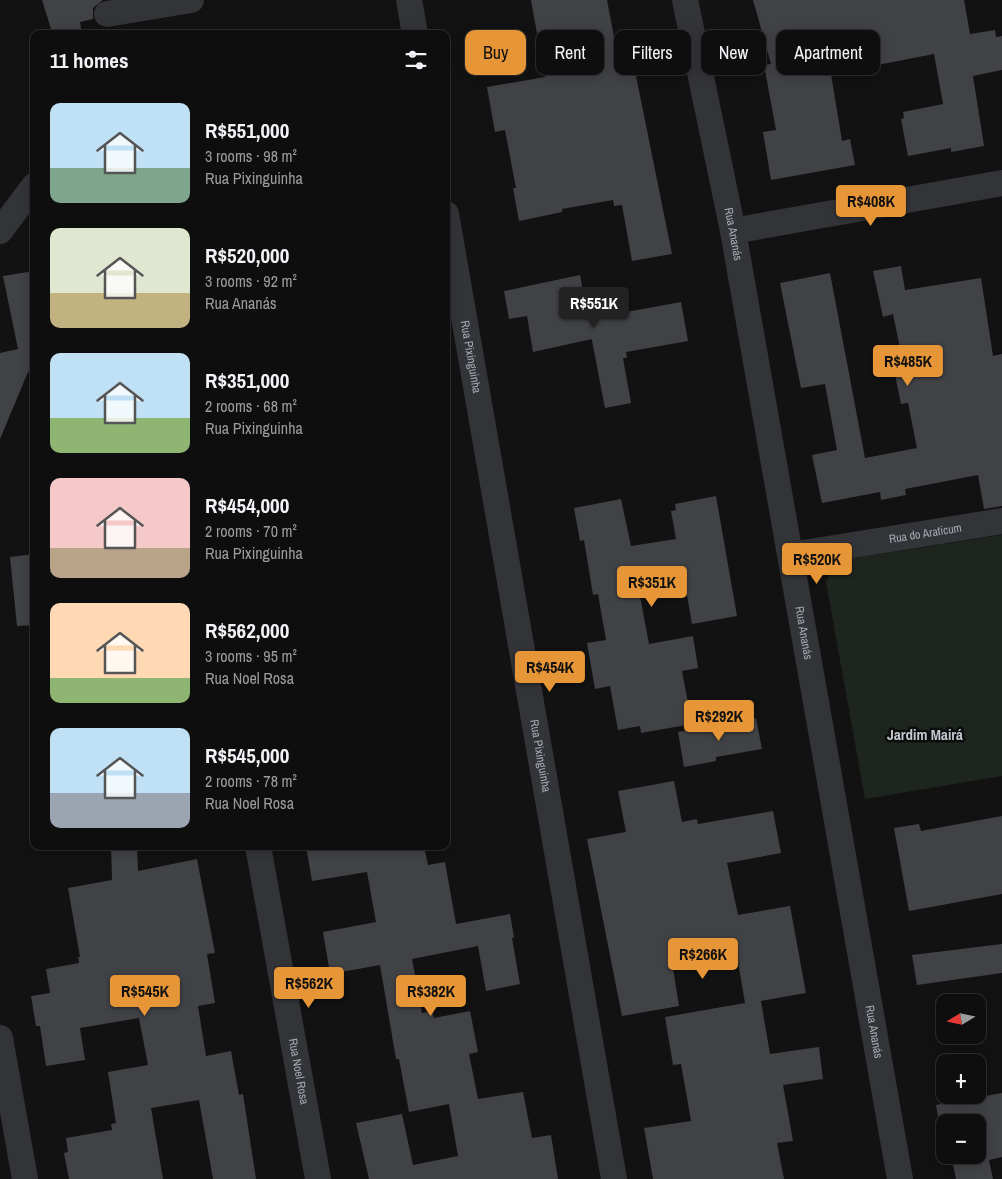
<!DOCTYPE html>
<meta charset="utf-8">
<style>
:root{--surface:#0e0e0e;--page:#171717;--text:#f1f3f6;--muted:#9b9c9e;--line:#2e2e2e;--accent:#e69537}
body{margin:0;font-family:"Archivo Narrow",sans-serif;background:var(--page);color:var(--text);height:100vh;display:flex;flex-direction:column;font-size:19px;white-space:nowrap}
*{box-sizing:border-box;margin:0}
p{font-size:16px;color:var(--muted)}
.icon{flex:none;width:28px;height:28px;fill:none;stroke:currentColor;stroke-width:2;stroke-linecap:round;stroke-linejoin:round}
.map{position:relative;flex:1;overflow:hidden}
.details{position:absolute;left:30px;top:30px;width:420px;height:820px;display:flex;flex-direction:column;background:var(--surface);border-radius:10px;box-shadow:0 2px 12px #0003,0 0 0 1px var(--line)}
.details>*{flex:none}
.top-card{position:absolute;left:465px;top:30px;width:461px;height:45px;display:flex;gap:10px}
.needle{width:32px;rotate:260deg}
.controls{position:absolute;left:936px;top:994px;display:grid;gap:10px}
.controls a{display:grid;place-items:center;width:50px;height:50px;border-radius:10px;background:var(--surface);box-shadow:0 2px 12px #0003,0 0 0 1px var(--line);font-size:25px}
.price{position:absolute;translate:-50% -42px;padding:0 11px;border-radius:5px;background:var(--accent);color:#111;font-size:16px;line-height:32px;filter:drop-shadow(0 1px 2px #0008)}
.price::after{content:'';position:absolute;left:50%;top:30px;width:15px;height:11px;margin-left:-8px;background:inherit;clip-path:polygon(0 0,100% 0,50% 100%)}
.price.active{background:#222;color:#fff}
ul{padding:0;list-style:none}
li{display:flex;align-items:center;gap:15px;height:125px;padding:0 20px}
li span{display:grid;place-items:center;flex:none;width:140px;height:100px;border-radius:10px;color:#555}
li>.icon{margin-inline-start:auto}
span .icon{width:60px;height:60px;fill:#fffc;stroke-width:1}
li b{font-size:21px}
h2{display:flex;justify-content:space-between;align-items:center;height:60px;padding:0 20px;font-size:21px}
.pill{padding:0 18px;border-radius:10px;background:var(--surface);box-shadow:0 2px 12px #0003,0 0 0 1px var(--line);font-size:18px;line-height:45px}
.pill.active{background:var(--accent);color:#111}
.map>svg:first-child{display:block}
.green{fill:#1e251e}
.building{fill:#414246}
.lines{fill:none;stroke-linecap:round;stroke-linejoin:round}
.street{stroke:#333438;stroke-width:26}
.labels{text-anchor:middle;stroke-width:5;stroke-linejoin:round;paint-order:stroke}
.street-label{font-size:12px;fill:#a4aab3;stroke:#0d0d0e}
.quarter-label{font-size:15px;font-weight:bold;fill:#c5c9cf;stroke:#0d0d0e}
</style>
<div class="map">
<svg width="1002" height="1179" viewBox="0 0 1002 1179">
<rect width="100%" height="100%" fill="#121213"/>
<path class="green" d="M1002,535V776L865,799L826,582L832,570L848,559Z"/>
<path class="building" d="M42,0H103L93,8V19L80,22L81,29L52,32Z
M531,0H607L619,63L633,61L672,254L632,261L622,205L614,206L613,200L562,209V212L519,221L513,188H516L505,130L495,132L487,87L545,77Z
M753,0H964L970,34L995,30L996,37L1002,36V70L973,76L984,146L951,152V148L908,156L901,119L904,118L903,112L943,104L934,54L831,74L842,141L850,139L855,165L771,180L763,132L776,130L764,65L771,64Z
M901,266L905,290L981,278L993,356L1002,354V506L984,509L978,475L905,489L906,495L881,500L880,492L822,503L812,455L837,450L825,384L801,388L780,283L830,273L865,458L917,448L908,403L901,404L893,365L903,363L893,314L883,317L873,271Z
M34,271V371L28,372L0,439V353L18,349L3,276Z
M580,275L588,319L681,302L688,341L626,352L627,358H623L631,403L605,408L588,320L592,339L533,352L527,316L509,319L504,291Z
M716,496L737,616L692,624L682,567L636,575L649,644L693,636L698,668L682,671L692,724L641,733L640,726L618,730L610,686L595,689L587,643L606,640L598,594L593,595L584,540L580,541L574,508L621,499L631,546L676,539L671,511L676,510L675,504Z
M34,554V625L17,626L10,557Z
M756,718L762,749L716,757V761L684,767L678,732Z
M674,781L682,822L697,819L698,824L773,811L781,853L727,863L738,915L790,906L806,993L761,1001L770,1054L819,1047L823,1079L783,1085L793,1141L777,1143L784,1179H653L644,1128L691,1121L681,1064L673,1065L665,1017L745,1003L737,956L673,968L679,1006L622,1016L587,839L626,832L618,791Z
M1002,816V894L909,911L894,828L919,824L921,831Z
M111,846H137L138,871L197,859L215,953L207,954L215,1003L198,1006L206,1056L231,1051L239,1095L243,1094L256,1179H213L199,1100L151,1108L163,1179H69L64,1153L68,1152L66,1138L112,1130L111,1124L116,1123L108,1072L148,1065L139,1018L80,1028L85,1060L46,1066L40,1026H36L31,996L50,993L46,969L79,963L78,957H80L68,888L112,880Z
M306,846H424L428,865L445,862L456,924L510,914L514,937L512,938L520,984L486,991L478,946L412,959L422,1013L432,1011L434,1018L470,1011L478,1052L469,1054L478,1099L523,1092L532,1138L551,1135L558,1179H369L356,1123L402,1114L413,1165L458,1156L449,1104L409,1112L399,1059H396L380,965L330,974L323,932L376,922L367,872L312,881Z
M1002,944V973L917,985L912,955Z
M1002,1093V1157L989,1160L993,1179H956L951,1155H978V1122H945V1141H942L936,1105Z"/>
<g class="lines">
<g class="street">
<path d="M409,0L415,34"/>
<path id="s1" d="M685,0L733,231L900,1179"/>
<path d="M107,14L191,0"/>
<path id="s2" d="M446,214L614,1179"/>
<path d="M0,231L34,186"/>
<path d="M733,231L1002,183"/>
<path id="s3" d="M791,555L1002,521"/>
<path id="s4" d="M258,846L318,1179"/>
<path d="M0,1038L25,1179"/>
</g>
</g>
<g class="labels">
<g class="street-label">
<text dy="4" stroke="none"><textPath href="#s1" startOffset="239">Rua Ananás</textPath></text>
<text dy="4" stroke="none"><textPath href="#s2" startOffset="145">Rua Pixinguinha</textPath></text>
<text dy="4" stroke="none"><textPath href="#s3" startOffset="136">Rua do Araticum</textPath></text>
<text dy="4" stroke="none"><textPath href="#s1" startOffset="644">Rua Ananás</textPath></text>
<text dy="4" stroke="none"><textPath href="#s2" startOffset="550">Rua Pixinguinha</textPath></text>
<text dy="4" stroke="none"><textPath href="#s1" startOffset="1049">Rua Ananás</textPath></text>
<text dy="4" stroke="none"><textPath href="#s4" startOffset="229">Rua Noel Rosa</textPath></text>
</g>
<g class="quarter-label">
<text x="925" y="740">Jardim Mairá</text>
</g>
</g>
</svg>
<div class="controls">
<a><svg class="needle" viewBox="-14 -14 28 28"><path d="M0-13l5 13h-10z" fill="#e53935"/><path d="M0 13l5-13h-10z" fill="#9b9c9e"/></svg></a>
<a>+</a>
<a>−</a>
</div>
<b class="price" style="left:871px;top:227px">R$408K</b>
<b class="price active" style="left:594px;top:329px">R$551K</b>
<b class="price" style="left:908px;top:387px">R$485K</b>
<b class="price" style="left:817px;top:585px">R$520K</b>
<b class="price" style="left:652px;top:608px">R$351K</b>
<b class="price" style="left:550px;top:693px">R$454K</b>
<b class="price" style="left:719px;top:742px">R$292K</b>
<b class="price" style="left:703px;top:980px">R$266K</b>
<b class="price" style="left:309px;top:1009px">R$562K</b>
<b class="price" style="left:145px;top:1017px">R$545K</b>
<b class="price" style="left:431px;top:1017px">R$382K</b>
<div class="top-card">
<a class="pill active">Buy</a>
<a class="pill">Rent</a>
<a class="pill">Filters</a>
<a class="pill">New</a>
<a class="pill">Apartment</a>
</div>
<section class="details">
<h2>11 homes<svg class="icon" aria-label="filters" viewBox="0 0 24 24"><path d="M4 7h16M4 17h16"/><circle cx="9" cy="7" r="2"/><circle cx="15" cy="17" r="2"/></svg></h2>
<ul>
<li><span style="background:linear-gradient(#bfe0f5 65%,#7fa58c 0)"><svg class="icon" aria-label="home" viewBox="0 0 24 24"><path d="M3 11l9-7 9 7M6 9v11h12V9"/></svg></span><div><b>R$551,000</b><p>3 rooms · 98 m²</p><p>Rua Pixinguinha</p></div></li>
<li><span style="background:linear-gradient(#dfe7d0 65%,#c2b280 0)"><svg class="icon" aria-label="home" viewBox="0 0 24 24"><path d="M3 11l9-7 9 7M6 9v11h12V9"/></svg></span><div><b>R$520,000</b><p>3 rooms · 92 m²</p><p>Rua Ananás</p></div></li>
<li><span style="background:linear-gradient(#bfe0f5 65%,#8fb573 0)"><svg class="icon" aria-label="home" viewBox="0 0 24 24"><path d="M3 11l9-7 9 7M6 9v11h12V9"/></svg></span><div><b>R$351,000</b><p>2 rooms · 68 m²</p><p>Rua Pixinguinha</p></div></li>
<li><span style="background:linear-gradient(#f6c9c9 70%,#b9a48a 0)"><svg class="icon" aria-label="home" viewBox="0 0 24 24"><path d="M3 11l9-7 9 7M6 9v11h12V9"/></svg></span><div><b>R$454,000</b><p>2 rooms · 70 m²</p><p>Rua Pixinguinha</p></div></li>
<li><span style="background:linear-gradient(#ffd9b3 75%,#8fb573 0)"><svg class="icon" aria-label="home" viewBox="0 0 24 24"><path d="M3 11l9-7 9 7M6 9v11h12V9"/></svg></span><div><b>R$562,000</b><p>3 rooms · 95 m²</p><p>Rua Noel Rosa</p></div></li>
<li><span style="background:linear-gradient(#bfe0f5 65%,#9aa5b1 0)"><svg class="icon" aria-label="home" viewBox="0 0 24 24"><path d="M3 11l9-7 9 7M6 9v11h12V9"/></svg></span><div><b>R$545,000</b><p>2 rooms · 78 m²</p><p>Rua Noel Rosa</p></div></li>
</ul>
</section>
</div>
